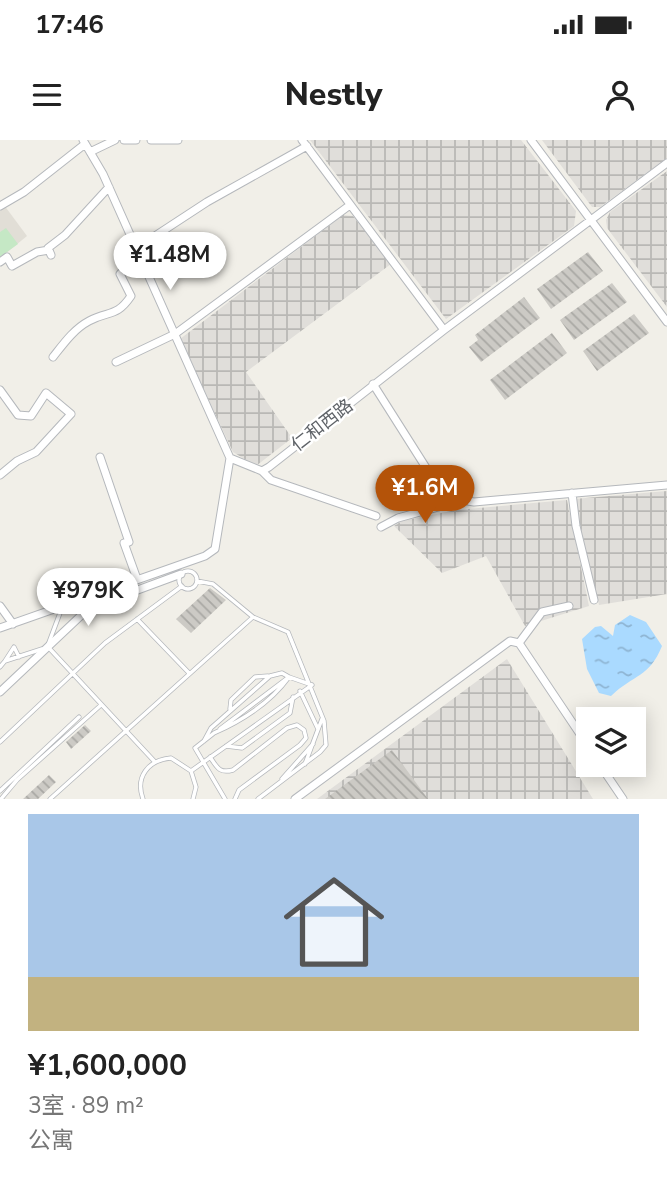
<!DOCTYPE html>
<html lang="zh">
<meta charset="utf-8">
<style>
:root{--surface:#fff;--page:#f2f2f2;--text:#222;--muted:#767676;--accent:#b45309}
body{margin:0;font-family:"Nunito Sans","Noto Sans SC",sans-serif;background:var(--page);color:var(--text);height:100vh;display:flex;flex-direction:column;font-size:26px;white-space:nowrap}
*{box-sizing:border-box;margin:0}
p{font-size:23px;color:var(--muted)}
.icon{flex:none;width:38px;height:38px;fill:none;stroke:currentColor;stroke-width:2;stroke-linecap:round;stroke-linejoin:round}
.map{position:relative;height:659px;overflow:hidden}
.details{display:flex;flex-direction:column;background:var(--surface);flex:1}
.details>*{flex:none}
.tools{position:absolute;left:576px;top:567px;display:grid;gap:14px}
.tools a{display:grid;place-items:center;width:70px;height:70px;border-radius:0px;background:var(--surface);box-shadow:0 4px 18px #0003;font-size:35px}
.price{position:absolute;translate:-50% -60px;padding:0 16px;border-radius:24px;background:#fff;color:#222;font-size:23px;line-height:46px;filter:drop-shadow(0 2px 4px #0008)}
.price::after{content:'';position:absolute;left:50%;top:42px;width:21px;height:16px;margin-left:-10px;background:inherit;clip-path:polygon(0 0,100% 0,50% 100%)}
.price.selected{background:var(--accent);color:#fff}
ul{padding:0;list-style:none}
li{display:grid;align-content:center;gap:14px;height:371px;padding:0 28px}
li span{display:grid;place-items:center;height:217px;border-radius:0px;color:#555}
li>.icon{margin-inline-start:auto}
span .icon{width:126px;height:126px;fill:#fffc;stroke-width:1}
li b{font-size:30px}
.status{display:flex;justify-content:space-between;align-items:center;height:49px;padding:0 35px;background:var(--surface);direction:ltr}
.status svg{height:19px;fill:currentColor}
header{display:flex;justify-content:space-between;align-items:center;height:91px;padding:0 28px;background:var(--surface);font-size:32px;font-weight:800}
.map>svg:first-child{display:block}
.industrial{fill:url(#industrial-grid)}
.education{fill:#e1ded6}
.garden{fill:#c5e8c5}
.water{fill:url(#water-ripples)}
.building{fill:url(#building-back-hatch)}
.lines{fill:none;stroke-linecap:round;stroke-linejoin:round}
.lane-casing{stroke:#b5b8bc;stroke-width:5}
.street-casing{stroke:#b5b8bc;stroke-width:9}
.lane{stroke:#fff;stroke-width:3.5}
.street{stroke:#fff;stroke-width:7}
.labels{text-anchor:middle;stroke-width:5;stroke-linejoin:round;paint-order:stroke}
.street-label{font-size:18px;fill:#5f6368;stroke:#fff}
</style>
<div class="status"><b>17:46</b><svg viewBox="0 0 49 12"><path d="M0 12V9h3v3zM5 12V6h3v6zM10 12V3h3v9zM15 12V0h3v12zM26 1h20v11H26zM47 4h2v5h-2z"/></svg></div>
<header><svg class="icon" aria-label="menu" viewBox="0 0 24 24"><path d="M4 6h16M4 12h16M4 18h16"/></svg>Nestly<svg class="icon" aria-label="person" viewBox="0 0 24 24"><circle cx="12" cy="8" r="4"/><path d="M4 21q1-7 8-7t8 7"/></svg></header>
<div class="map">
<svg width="667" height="659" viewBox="0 0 667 659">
<defs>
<pattern id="industrial-grid" width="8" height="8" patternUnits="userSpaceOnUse" patternTransform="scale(1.75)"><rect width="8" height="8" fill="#e0deda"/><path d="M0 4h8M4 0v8" fill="none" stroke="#b9b8b5"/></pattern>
<pattern id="water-ripples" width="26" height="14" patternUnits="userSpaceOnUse" patternTransform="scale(1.75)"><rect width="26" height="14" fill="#aadaff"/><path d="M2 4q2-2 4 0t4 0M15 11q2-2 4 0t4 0" fill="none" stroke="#8eb4d2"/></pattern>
<pattern id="building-back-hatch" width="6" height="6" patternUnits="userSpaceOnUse" patternTransform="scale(1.75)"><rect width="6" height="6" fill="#cccac5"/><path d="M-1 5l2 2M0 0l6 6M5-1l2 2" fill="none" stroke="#a9a8a4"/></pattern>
</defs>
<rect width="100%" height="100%" fill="#f1efe8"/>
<path class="industrial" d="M310,0H521L576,71L574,86L446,179Z
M542,0H667V18L600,67H592Z
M667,31V167L607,88L606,80L610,72Z
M343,75L353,76L391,124L246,232L292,298L256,326L233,312L180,199Z
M667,351V454L599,465L574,359Z
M567,360L589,466L525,486L486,416L442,433L394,386L402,381L456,370Z
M507,519L593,659H317Z"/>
<path class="education" d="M4,65L27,96L0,118V69Z"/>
<path class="garden" d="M6,88L18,104L0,117V92Z"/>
<path class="water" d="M630,475L646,482L662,506C649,538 634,534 611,556L599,553L587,529L582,499L595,487L601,486L613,496L615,485Z"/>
<path class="building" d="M588,112L603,131L551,169L537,149Z
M612,143L627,162L574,200L560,180Z
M524,157L540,178L481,222L469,207L478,200L475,195Z
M634,174L649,193L597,231L583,211Z
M552,193L567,213L505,260L490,240Z
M210,448L226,460L191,493L176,479Z
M85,585L91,591L71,609L66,602Z
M392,610L428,659H325Z
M49,635L56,642L38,659H23Z"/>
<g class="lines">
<defs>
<path id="lane" d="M179 440a9 9 0 1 1 18 0a9 9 0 1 1-18 0Z
M197,441L213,444L253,477L288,492L324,581L326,605L320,612L258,659
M137,479L189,533
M48,505L60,473
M49,508L155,622
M5,521L14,507L19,517
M0,527L5,521L42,509
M300,551L318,589
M230,569L231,560L255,537L268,536
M220,589L289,537L312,545
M214,593L195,608L225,659
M204,601L211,588L270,536L282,533L289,537C271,562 241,581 214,593
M0,602L105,503L182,446
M226,606L242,608L290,573L293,557
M210,617C217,627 219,634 233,630L287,588L297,585L304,590L306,598L300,605L239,650L235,659
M305,624L322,579
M191,631L312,545
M282,639L313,604
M0,651L79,577
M1,659L17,640L101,565
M50,659L253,477
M143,659C135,637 148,620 171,618L191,631L196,647L193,659"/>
<path id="street" d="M83,0L103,34L230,318
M124,0H136
M151,0H178
M302,0L444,190
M531,0L667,182
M90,12L115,0
M0,66L24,52L85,4
M134,105L152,98L207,62L307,6
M51,115L48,108L65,95L109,47
M0,122L7,117L12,126L37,112L49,110
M53,217C64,203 74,189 89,181C109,170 116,178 131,156L120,134L139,115
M116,222L175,194L350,65
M373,244L437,345L449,358L474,362L667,345
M0,250L18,275L31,276L46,253L71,274L36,312L17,321L0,335
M100,317L129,402L124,403L137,439
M262,331L271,340L376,376
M572,353L576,386L594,460
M381,387L398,378L460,361
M0,466L13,484
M0,488L205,416L215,409L230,318L262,331L269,327L444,190L667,23
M519,503L542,472L569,466
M0,552L89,468L181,434
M600,625L623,659
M295,659L510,501L519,503L588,606"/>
</defs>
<use href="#lane" class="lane-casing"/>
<use href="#street" class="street-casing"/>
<use href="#lane" class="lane"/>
<use href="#street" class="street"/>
</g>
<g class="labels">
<g class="street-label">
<text transform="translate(322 285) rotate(-38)" y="6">仁和西路</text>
</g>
</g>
</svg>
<div class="tools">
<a><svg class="icon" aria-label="layers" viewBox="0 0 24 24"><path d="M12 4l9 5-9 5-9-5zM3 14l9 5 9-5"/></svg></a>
</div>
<b class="price" style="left:170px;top:152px">¥1.48M</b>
<b class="price selected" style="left:425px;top:385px">¥1.6M</b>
<b class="price" style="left:88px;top:488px">¥979K</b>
</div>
<section class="details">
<ul>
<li><span style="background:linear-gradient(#a9c7e8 75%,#c2b280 0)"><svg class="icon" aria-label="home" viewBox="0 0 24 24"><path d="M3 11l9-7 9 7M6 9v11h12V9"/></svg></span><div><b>¥1,600,000</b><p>3室 · 89 m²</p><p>公寓</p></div></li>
</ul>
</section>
